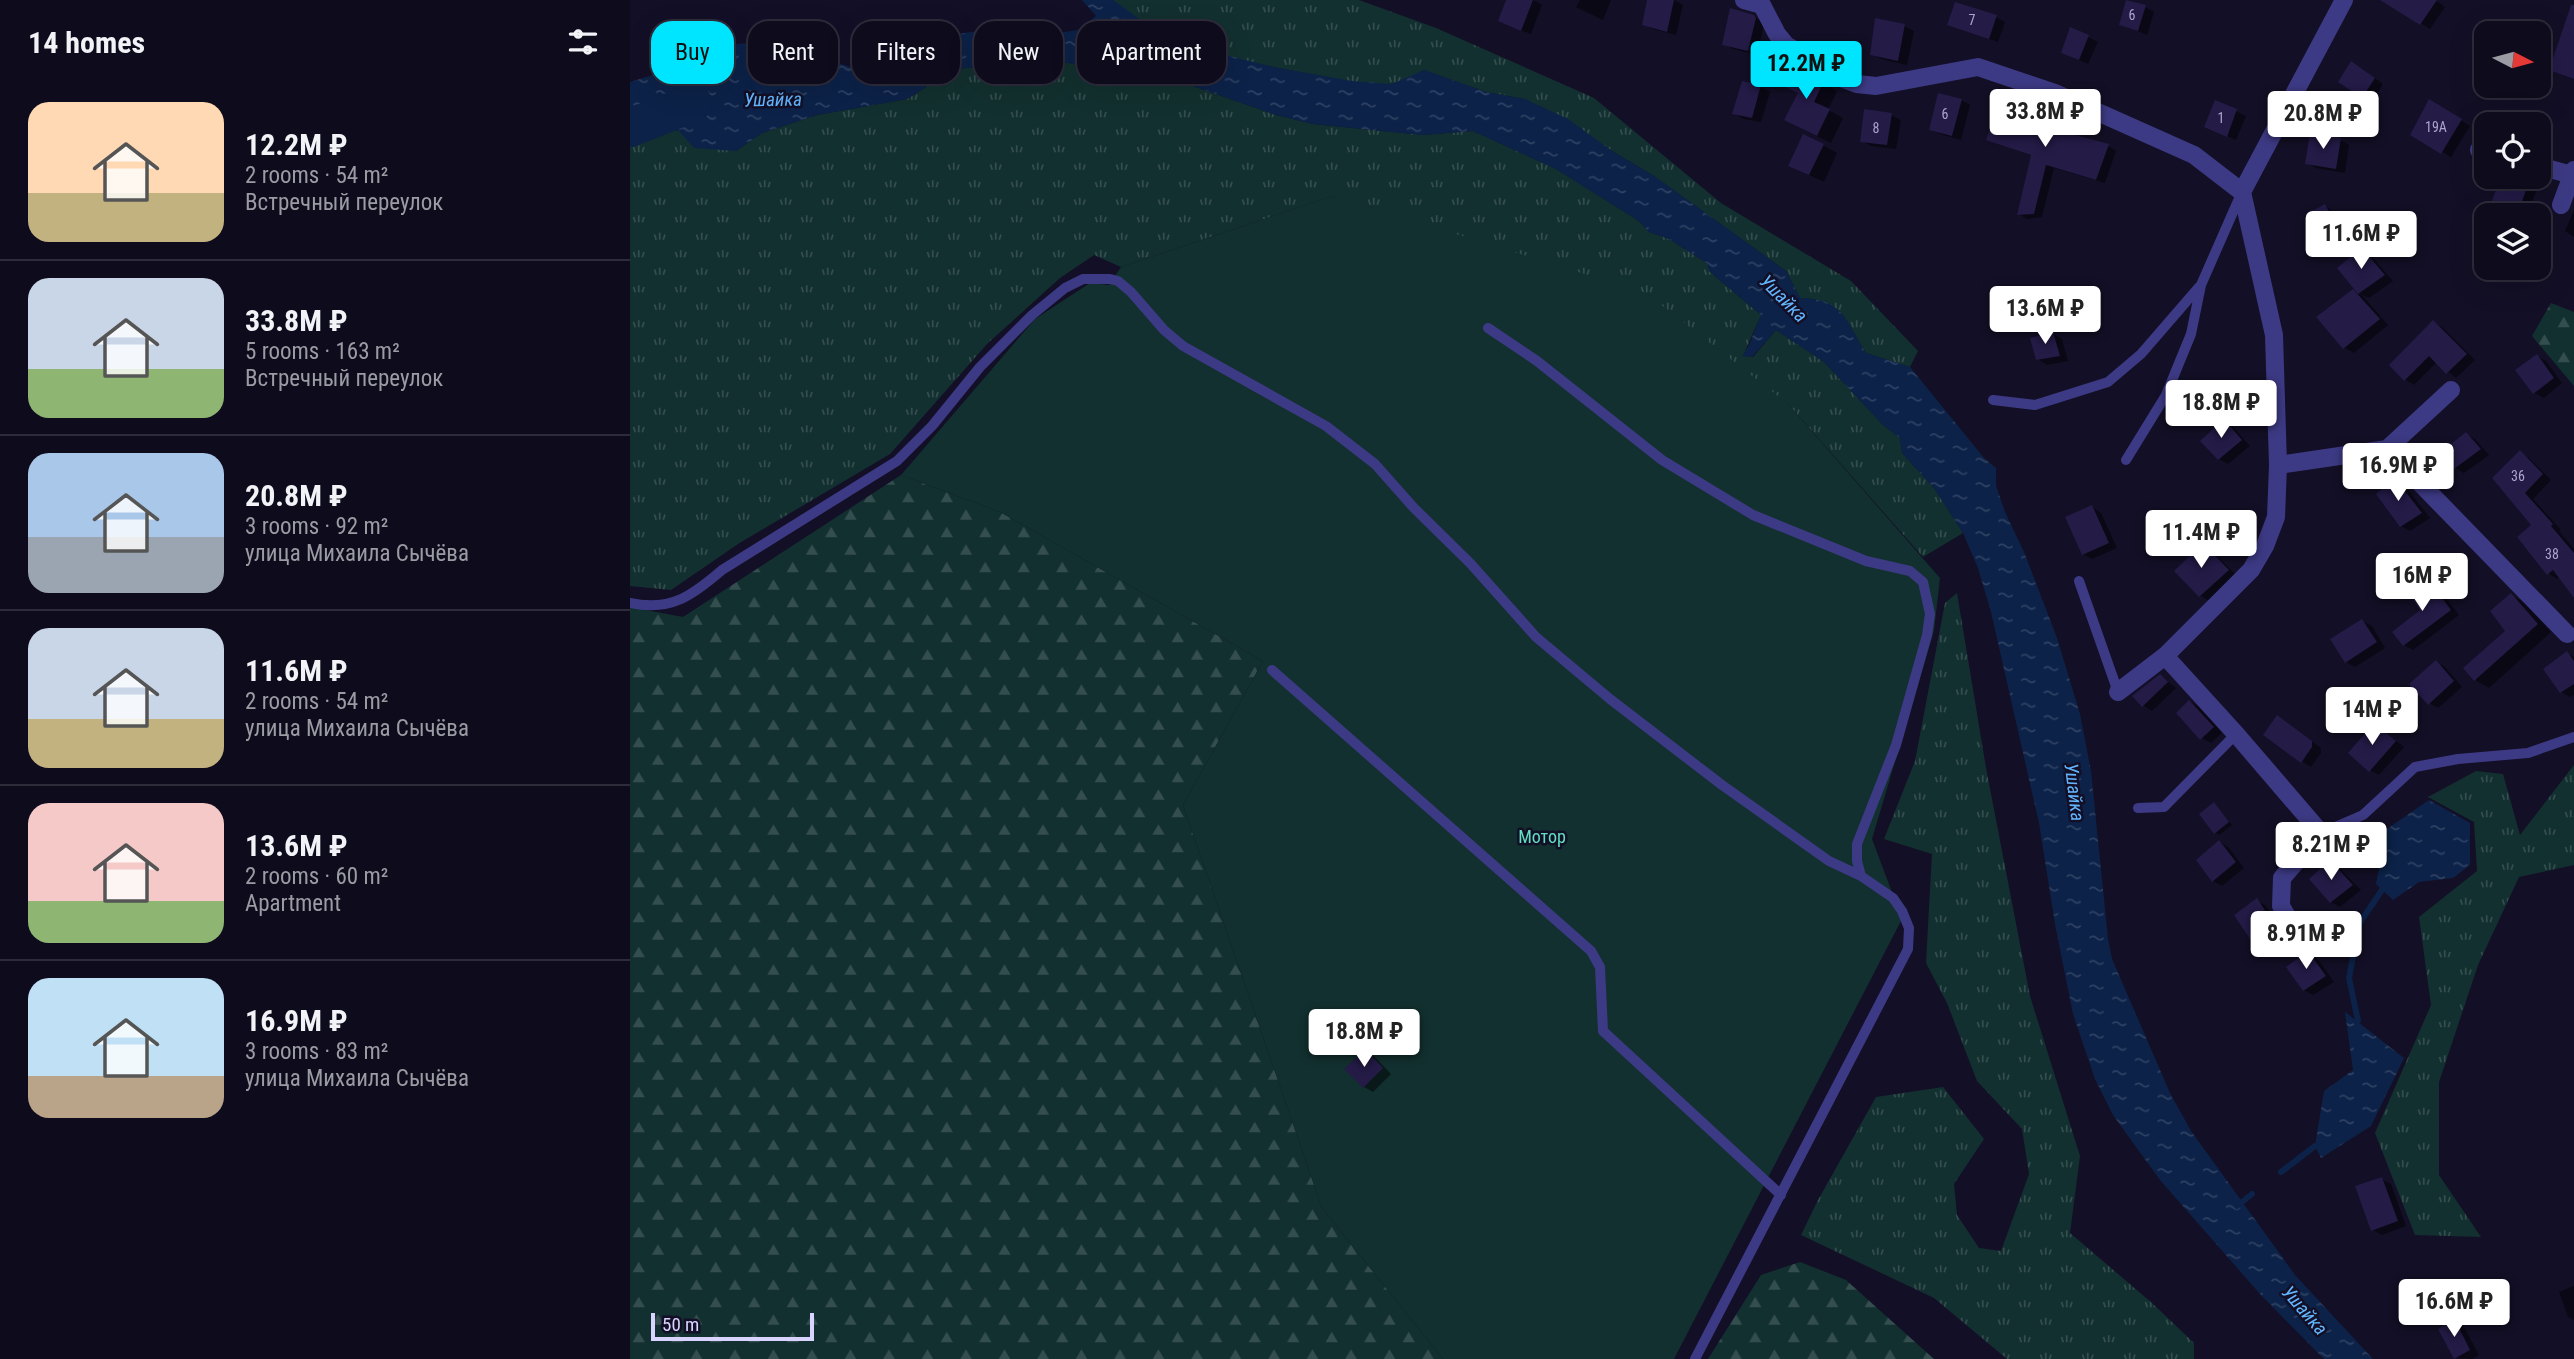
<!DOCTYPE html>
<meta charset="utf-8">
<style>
:root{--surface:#0e0b1c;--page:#1c1929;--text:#f1f3f6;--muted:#9b9ba3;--line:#2e2b3b;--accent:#00e5ff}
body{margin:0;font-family:"Roboto Condensed",sans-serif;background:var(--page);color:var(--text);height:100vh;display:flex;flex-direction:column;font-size:26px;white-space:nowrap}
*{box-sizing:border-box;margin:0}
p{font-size:23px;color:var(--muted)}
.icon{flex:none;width:38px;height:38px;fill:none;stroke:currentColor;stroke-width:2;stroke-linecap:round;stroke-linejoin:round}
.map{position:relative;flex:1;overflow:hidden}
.sheet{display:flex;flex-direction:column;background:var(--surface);width:630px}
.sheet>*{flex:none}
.hud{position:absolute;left:21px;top:21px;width:665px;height:63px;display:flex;gap:14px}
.needle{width:46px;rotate:96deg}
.fabs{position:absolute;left:1844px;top:21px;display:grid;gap:14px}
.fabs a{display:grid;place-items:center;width:77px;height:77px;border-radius:14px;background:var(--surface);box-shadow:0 7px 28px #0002,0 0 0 2px var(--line);font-size:35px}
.scale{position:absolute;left:21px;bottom:18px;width:163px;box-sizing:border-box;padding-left:7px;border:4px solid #d9d4ff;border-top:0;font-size:19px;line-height:24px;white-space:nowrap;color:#d9d4ff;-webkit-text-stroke:5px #130f26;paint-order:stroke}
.price{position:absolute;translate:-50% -60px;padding:0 16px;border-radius:7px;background:#fff;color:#222;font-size:23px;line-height:46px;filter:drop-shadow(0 2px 4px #0008)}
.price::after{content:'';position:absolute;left:50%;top:42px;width:21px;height:16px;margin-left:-10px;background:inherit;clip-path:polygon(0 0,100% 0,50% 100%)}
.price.selected{background:var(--accent);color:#111}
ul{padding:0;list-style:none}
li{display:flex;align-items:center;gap:21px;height:175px;padding:0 28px}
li+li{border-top:2px solid var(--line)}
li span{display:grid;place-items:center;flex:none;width:196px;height:140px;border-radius:21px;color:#555}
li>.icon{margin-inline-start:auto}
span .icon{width:84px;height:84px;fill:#fffc;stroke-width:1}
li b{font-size:30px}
h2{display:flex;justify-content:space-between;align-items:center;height:84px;padding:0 28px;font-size:30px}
.pill{padding:0 24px;border-radius:21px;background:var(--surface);box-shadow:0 7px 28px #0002,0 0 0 2px var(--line);font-size:24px;line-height:63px}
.pill.selected{background:var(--accent);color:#111}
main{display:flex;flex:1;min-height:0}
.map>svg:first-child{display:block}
.grass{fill:url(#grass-tufts)}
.forest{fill:url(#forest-firs)}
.garden{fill:#12302f}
.water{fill:url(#water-ripples)}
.shadow{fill:#0007}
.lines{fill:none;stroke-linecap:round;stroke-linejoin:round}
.stream{stroke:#0c2248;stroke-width:6}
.river{stroke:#0c2248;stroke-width:38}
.building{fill:#241b47}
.service{stroke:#3d3a85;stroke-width:10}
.minor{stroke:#3d3a85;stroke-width:18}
.labels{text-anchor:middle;stroke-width:5;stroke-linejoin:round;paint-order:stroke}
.number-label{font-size:14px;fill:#aca6d1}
.park-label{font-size:18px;fill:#5fe0c0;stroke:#130f26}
.water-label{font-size:19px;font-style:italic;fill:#62b6ff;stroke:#130f26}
</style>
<main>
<section class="sheet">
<h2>14 homes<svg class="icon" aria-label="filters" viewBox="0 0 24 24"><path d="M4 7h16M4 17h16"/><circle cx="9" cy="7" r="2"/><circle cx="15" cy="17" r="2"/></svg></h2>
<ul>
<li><span style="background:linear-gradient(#ffd9b3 65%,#c2b280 0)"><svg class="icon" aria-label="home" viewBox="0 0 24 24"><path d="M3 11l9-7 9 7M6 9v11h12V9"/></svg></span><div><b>12.2M ₽</b><p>2 rooms · 54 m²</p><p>Встречный переулок</p></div></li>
<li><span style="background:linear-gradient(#c9d6e8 65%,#8fb573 0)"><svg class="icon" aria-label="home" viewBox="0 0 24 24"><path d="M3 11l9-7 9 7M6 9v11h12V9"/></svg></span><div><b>33.8M ₽</b><p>5 rooms · 163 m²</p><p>Встречный переулок</p></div></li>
<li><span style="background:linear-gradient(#a9c7e8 60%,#9aa5b1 0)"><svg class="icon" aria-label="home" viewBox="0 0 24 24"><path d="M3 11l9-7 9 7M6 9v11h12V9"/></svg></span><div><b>20.8M ₽</b><p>3 rooms · 92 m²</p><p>улица Михаила Сычёва</p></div></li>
<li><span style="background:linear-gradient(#c9d6e8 65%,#c2b280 0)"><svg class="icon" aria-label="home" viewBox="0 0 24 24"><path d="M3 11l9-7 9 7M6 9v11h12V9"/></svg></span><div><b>11.6M ₽</b><p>2 rooms · 54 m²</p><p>улица Михаила Сычёва</p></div></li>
<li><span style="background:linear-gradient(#f6c9c9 70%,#8fb573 0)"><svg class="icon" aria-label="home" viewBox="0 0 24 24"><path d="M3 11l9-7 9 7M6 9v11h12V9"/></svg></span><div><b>13.6M ₽</b><p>2 rooms · 60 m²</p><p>Apartment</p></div></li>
<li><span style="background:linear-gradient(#bfe0f5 70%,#b9a48a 0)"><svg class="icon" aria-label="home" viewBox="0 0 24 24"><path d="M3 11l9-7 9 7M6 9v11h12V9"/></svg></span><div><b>16.9M ₽</b><p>3 rooms · 83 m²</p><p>улица Михаила Сычёва</p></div></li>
</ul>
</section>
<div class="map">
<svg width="1944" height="1359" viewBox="0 0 1944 1359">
<defs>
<pattern id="grass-tufts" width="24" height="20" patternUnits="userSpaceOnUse" patternTransform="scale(1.75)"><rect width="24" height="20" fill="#12302f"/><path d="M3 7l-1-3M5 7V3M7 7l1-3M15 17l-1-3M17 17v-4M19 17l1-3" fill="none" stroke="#344d4e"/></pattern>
<pattern id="forest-firs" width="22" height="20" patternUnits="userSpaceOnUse" patternTransform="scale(1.75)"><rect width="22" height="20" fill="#12302f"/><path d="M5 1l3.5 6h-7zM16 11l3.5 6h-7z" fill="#344d4e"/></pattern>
<pattern id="water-ripples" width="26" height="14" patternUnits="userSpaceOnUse" patternTransform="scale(1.75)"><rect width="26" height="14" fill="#0c2248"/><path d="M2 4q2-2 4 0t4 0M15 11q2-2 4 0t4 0" fill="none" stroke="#2f4163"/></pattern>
</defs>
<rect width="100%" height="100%" fill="#130f26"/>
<path class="grass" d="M483,0H729L806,28L964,98L1091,203L1221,281L1288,351L1280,367L1236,353C1215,320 1213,299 1170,298L1156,271L1024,176L895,99L856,92L794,70C784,75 771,83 760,84C733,86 706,78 680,74C613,61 535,48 483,0Z
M479,59L502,61L531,75L646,115L683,124L792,135L843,131L926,169L1009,221L1019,232L1039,239L1078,264L1079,271L1131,315L1113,356L1123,357L1146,330L1194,362L1253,425L1270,438L1272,453L1304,488L1333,533L1293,557L1158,404L703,196L491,267L464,255L430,278L357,344L260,454L108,544L41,590L0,586V119L49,131L106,151L132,133L187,115L277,99L296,87L311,70L427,61L473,69Z
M1327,593L1356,768L1400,996L1450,1156L1440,1233L1522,1303L1564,1343V1359H1377L1304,1298L1171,1235L1188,1200L1246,1097L1313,1087L1354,1139L1324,1184L1327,1215L1349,1248L1371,1251L1399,1174L1392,1129L1347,1081L1317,1003L1296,963L1302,854L1254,839L1285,761L1315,603Z
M1944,765V865L1889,877L1848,965L1809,1082V1175L1851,1237L1785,1235L1745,1133L1801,1005L1789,917L1847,871L1844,822L1798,797L1846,771L1873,774L1890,835Z"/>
<path class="forest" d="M1921,303L1944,312V386L1902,336Z
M271,475L370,512L633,661L553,805L692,1208L813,1359H0V607L53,617Z
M1170,1262L1216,1280L1304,1359H1078L1131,1275Z"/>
<path class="garden" d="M703,196L1016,293L1158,404L1310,578L1304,631L1242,839L1272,919L1044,1359H813L692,1208L553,805L633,661L370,512L271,475L405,319L460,283L479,285L491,267Z"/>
<path class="water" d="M452,0H483L522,28L572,49L643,67L722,81L762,84L794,70L856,92L895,99L938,119L982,151L1024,176L1156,271L1170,298C1214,299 1215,320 1236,353L1280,367L1354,458L1366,468V486L1375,512L1394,552L1427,638L1450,714L1461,771L1478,939L1482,959L1540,1093L1561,1131L1665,1275L1743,1359H1694L1631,1295L1530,1180L1483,1115L1465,1079L1443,1014L1425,924L1409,823L1361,612L1348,568L1333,533L1304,488L1272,453L1270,438L1253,425L1194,362L1146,330L1122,357L1112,356L1119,345L1131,315L1079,271L1078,264L1039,239L1019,232L1009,221L926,169L843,131L792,135L683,124L646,115L531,75L502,61L479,59L473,69L427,61L312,70L296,87L277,99L187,115L132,133L106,151L64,148L49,131L0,119V82L33,72L75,46L136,42L248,75L274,65L283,49L308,37L348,31L405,36L448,30L466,16Z
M1799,800L1840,823V865L1823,878L1789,882L1763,900L1746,884L1757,829Z
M1715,1012L1774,1058L1741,1126L1691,1158L1685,1146L1694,1091L1723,1070Z"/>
<path class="shadow" d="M878,0H903L912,5L901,34L879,26Z
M950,0H981L973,20L946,7Z
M1019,0H1044L1053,5L1046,35L1023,29L1014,24Z
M1769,0H1805L1815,7L1800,29L1765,7Z
M1515,7L1524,12L1517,35L1491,24Z
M1124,16L1134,24L1127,55L1103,49L1094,44Z
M1366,17L1375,22L1368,42L1319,24Z
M1274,26L1284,31L1277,65L1251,59L1242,54Z
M1441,29L1468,42L1458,64L1442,57Z
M1166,66L1207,91L1198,110L1213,118L1201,143L1170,128Z
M1731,68L1753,84L1742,102L1710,81Z
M1113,83L1131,87L1140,92L1131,122L1114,119L1105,114Z
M1331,100L1340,105L1331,140L1310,134L1301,129Z
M1799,101L1840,126L1821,157L1782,134Z
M1586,102L1616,116L1606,140L1586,131Z
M1405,109L1439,122L1435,134L1478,146L1486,151L1475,183L1424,168L1412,217L1397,219L1389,214L1403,156L1358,140L1401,119Z
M1261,115L1271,120L1266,149L1241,146L1232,141Z
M1710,140L1719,145L1715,173L1686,168L1677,163Z
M1193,145L1207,153L1194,182L1175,173Z
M1873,177H1879L1907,189L1897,215H1869L1860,210Z
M1695,206L1704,212L1716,233L1700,241L1691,235Z
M1944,210V237L1935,231Z
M1732,251L1741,256L1763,281L1739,298L1731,294L1758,325L1724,353L1715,348L1688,318L1723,291L1731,295L1710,268Z
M1803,322L1812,327L1845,360L1826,378L1807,362L1784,385L1775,379Z
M1423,334L1432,339L1438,361L1417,365L1408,359Z
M1907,356L1916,361L1932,383L1914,398L1905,393Z
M1594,421L1603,427L1620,446L1598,464L1589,459L1572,441Z
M1836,434L1845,439L1859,455L1834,473L1825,468Z
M1890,452L1899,458L1921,480L1903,499L1931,530L1929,531L1944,549V595L1929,577L1927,579L1918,573L1903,525L1865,478Z
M1766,481L1775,486L1800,518L1780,531L1771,526Z
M1462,507L1471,513L1487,548L1462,559L1453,554Z
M1573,545L1582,551L1607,576L1579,601L1570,595Z
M1799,581L1808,587L1829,615L1783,650L1774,645L1793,610Z
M1881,595L1895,603L1921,632L1859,688L1845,680L1878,631Z
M1732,621L1742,626L1755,648L1725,667L1716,662Z
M1937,653L1944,657V695L1940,697L1931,692Z
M1806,662L1815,667L1832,687L1808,708L1799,703Z
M1530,676L1546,688L1522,711L1513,705Z
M1560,702L1569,707L1592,733L1581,743L1572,738Z
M1648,717L1691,748V753L1681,767L1672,761Z
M1745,725L1774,747L1749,775L1740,770Z
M1584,805L1602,825L1589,835L1585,832Z
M1590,842L1599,848L1614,868L1592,886L1583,881Z
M1700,862L1709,868L1731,890L1710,907L1701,902Z
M1627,901L1636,906L1655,935L1634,949L1625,943Z
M1678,953L1687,958L1704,982L1683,995L1674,990Z
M735,1051L744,1056L761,1074L743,1092L734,1087Z
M1751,1179L1761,1184L1776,1226L1752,1235L1743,1230Z
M1944,1286V1320L1938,1317L1929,1292Z
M1825,1322L1834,1327L1849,1355L1842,1359L1825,1358Z"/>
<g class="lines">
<path class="stream" d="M1728,1021L1719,978L1729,924L1752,890
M1651,1172L1685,1146
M1607,1206L1622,1194"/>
<path class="river" d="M0,128L63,103"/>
</g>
<path class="building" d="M876,0H903L891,31L868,21Z
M1017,0H1044L1037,32L1012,25Z
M1496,0L1516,5L1508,31L1489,25Z
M1750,0H1807L1790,25Z
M1325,2L1367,15L1359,39L1317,25Z
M1941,5H1944V79L1919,70Z
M1100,8L1124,15L1126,18L1118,51L1092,45Z
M1245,18L1275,24L1268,61L1240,55Z
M1440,27L1459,35L1449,60L1431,53Z
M1721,61L1745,78L1732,98L1708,82Z
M1165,64L1194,81L1184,102L1200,109L1187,136L1154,120L1168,93L1155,87Z
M1112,81L1131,85L1122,118L1102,114Z
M1308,93L1332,99L1322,136L1299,130Z
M1799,99L1832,119L1811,154L1780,135Z
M1585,100L1607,109L1597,137L1574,127Z
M1404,106L1431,116L1426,130L1479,144L1466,180L1416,165L1404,214L1387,215L1401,155L1356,140L1367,108L1400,117Z
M1234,109L1262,113L1257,145L1230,142Z
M1680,133L1711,138L1706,169L1675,164Z
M1173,134L1194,144L1179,175L1158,166Z
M1871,177H1884L1899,182L1887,215H1870L1858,211Z
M1695,204L1708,228L1689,237L1677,214Z
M1732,248L1755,275L1728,294L1707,268Z
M1723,289L1750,319L1713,349L1686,317Z
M1803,320L1837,354L1816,374L1799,356L1774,381L1759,365Z
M1423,332L1430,356L1406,360L1400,338Z
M1907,354L1924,378L1903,394L1885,370Z
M1594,419L1612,440L1588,460L1570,441Z
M1836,432L1851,449L1824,469L1811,452Z
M1890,450L1913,474L1895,493L1923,524L1921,526L1944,553V598L1923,570L1917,575L1887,537L1901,525L1862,478Z
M1765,478L1792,513L1770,527L1746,494Z
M1462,505L1479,543L1452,555L1435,517Z
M1573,543L1599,570L1569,597L1544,571Z
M1798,579L1821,610L1773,646L1762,632L1790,610L1779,594Z
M1881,593L1908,624L1844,681L1833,668L1875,631L1860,611Z
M1732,619L1747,642L1715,663L1700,639Z
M1937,651L1944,661V684L1930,693L1913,669Z
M1806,660L1824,681L1798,705L1779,684Z
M1530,674L1538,682L1512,707L1502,696Z
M1559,700L1584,727L1570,740L1546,713Z
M1647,715L1682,741V747L1671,763L1633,735Z
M1744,723L1766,741L1739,772L1718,753Z
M1584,802L1599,822L1584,834L1569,814Z
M1589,840L1606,862L1582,882L1566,860Z
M1700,860L1723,885L1700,903L1679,879Z
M1627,898L1647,929L1624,945L1604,915Z
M1678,951L1696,976L1673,991L1656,967Z
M735,1049L753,1068L733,1088L714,1069Z
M1752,1177L1768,1221L1741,1231L1725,1186Z
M1825,1320L1840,1350L1824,1359L1808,1329Z"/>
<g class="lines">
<path class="service" d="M858,328L907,361L1032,460L1123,515L1236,561L1280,571L1293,582L1300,614L1297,635L1266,745L1227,844V861L1231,876
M1363,400L1405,405L1478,382L1511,354L1569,287
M1496,460L1536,395L1561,334L1571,285L1611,194
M1449,581L1488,692
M0,603C41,612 63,595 92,570L267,461L302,426L350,367L402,315L435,288L453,279H480L488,281L501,292L534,330L553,346L696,426L745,464L784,508L840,563L906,637L980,699L1092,785L1199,861L1231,876L1263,898L1272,911L1279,928L1278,949L1065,1359
M642,670L961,951L970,967L973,1031L1151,1195
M1508,808L1534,807L1606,734
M1691,833L1733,815L1785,767L1828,759L1898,753L1944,737"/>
<path class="minor" d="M1114,0L1132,5L1147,34L1156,45L1209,77L1227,84L1246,86L1348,67L1425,93L1564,155L1612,192
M1849,150L1857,152
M1909,166L1942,175
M1931,205L1944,170
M1757,449L1937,634
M1648,465L1644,335L1612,192L1714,0
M1535,656L1606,734L1691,833L1652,878L1651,906L1671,940
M1488,692L1535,656L1621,570L1635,546L1646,517L1648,465L1757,449L1821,390"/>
</g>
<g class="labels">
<g class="number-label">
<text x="1502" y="20">6</text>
<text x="1342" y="25">7</text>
<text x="1315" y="119">6</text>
<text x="1591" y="123">1</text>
<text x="1806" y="132">19А</text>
<text x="1246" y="133">8</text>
<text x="1888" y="481">36</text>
<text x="1922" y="559">38</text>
</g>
<g class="park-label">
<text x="912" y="843">Мотор</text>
</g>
<g class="water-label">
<text transform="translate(143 99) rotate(-1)" y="7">Ушайка</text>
<text transform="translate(1154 298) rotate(45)" y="7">Ушайка</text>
<text transform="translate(1445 792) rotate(83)" y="7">Ушайка</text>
<text transform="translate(1675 1310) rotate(49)" y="7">Ушайка</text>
</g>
</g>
</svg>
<div class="fabs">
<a><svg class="needle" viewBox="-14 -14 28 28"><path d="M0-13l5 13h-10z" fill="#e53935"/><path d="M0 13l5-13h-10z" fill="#9b9ba3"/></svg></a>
<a><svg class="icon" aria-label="locate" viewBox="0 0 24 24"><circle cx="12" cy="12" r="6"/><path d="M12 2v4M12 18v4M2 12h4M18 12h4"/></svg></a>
<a><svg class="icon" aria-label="layers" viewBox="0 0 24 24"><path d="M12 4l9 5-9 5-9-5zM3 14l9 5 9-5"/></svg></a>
</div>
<div class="scale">50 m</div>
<b class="price selected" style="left:1176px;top:101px">12.2M ₽</b>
<b class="price" style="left:1415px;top:149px">33.8M ₽</b>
<b class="price" style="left:1693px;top:151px">20.8M ₽</b>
<b class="price" style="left:1731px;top:271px">11.6M ₽</b>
<b class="price" style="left:1415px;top:346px">13.6M ₽</b>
<b class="price" style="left:1591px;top:440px">18.8M ₽</b>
<b class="price" style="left:1768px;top:503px">16.9M ₽</b>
<b class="price" style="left:1571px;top:570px">11.4M ₽</b>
<b class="price" style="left:1792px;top:613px">16M ₽</b>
<b class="price" style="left:1742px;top:747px">14M ₽</b>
<b class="price" style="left:1701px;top:882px">8.21M ₽</b>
<b class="price" style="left:1676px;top:971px">8.91M ₽</b>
<b class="price" style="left:734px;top:1069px">18.8M ₽</b>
<b class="price" style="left:1824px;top:1339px">16.6M ₽</b>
<div class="hud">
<a class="pill selected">Buy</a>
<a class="pill">Rent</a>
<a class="pill">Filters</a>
<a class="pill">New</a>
<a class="pill">Apartment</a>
</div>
</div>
</main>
